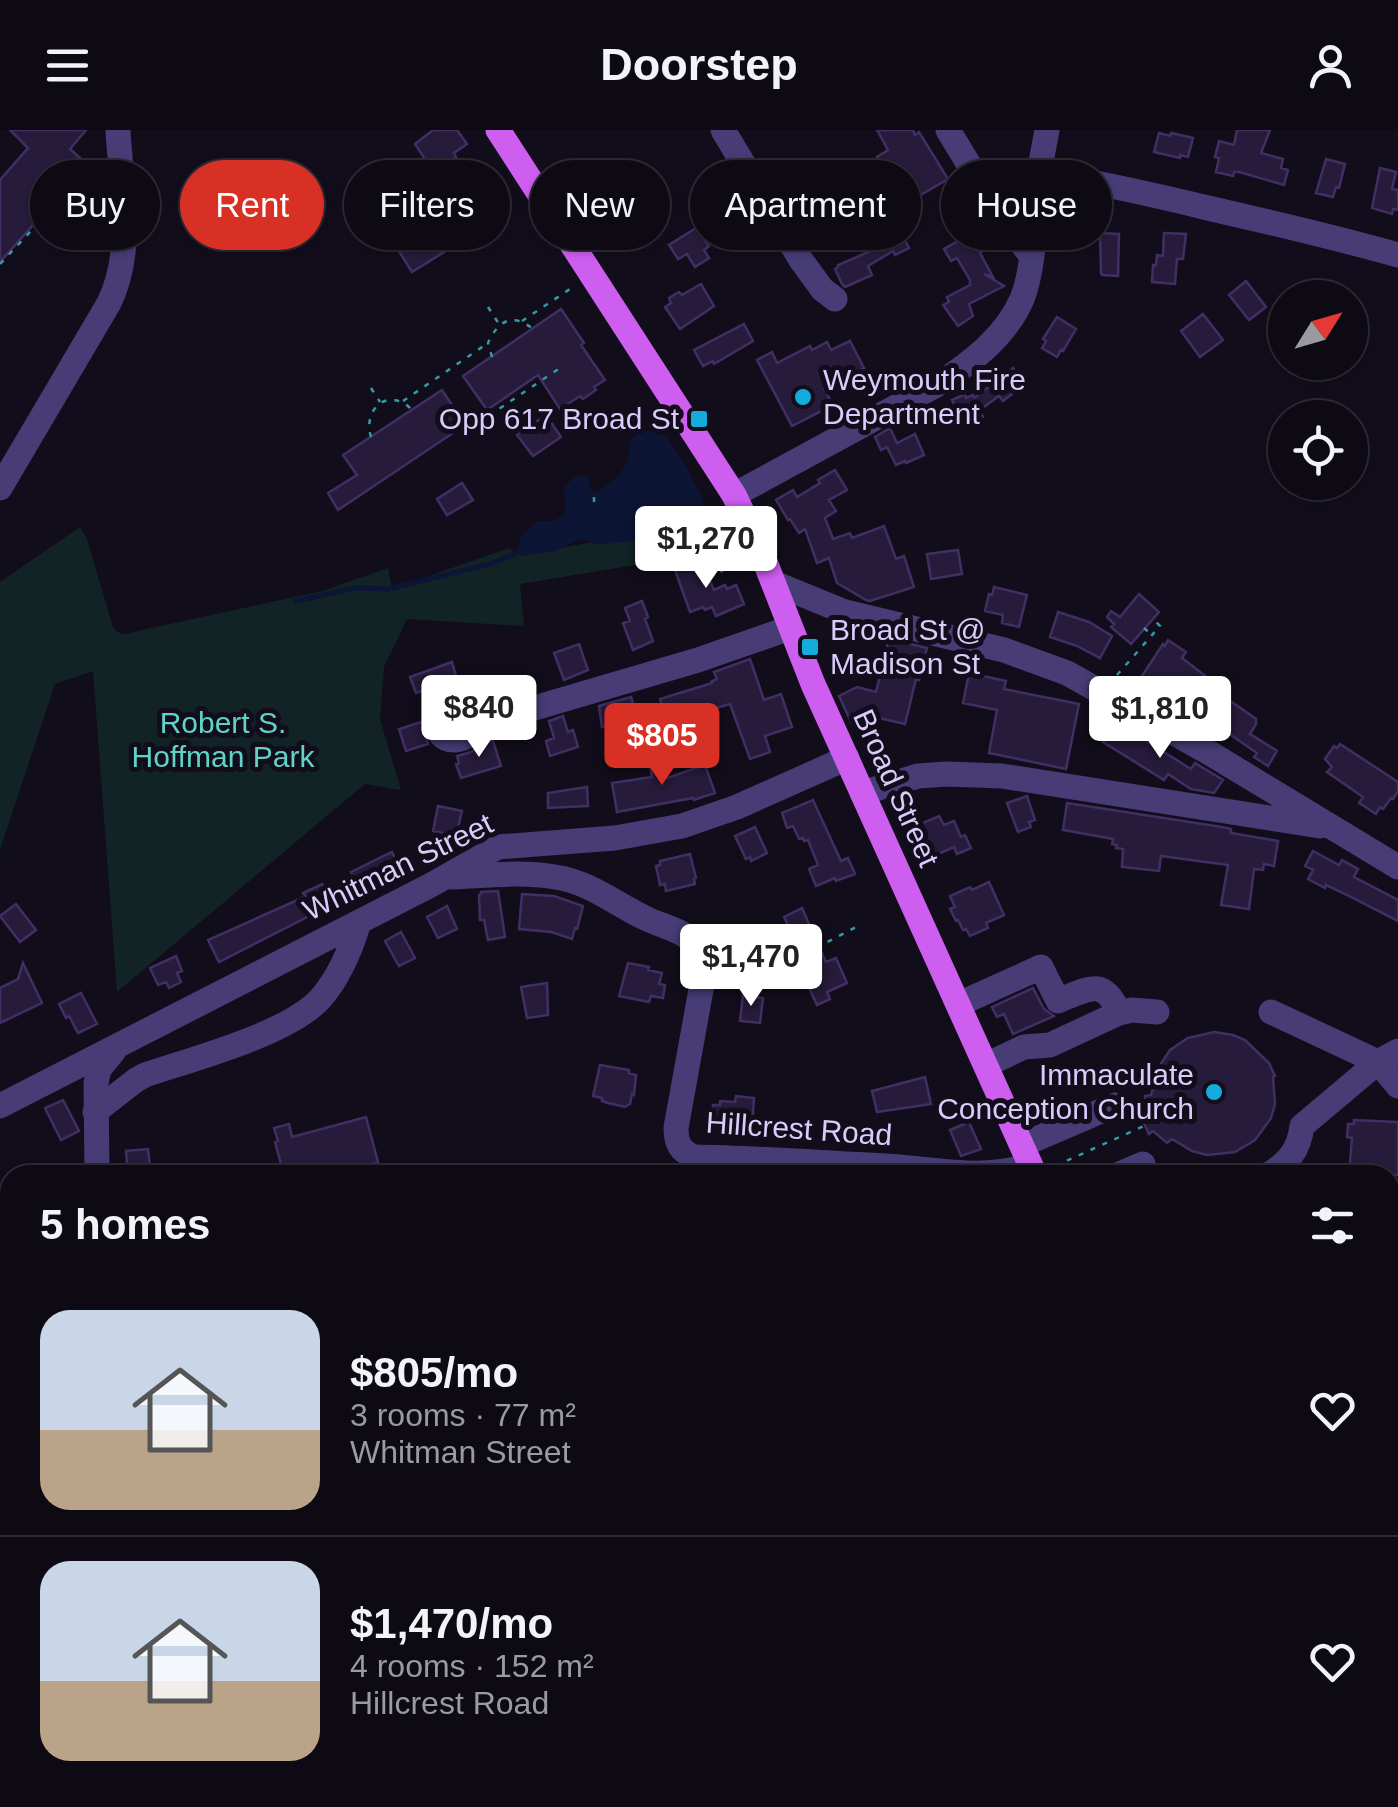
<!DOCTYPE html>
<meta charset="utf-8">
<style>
:root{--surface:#0e0a14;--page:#1c1822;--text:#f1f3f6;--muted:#9b9aa0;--line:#2e2b34;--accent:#d93025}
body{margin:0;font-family:Helvetica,sans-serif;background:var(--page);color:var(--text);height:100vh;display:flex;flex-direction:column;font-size:38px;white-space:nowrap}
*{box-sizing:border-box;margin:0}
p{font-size:32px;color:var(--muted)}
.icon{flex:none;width:55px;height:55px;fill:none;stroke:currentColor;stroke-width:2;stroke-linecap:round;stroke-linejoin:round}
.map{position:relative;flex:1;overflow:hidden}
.panel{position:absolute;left:0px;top:1035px;width:1400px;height:642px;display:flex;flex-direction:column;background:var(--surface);border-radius:30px 30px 0 0;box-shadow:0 2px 8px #0004,0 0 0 2px var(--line)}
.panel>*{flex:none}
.guide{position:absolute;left:30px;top:30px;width:1340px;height:90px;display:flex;gap:20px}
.needle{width:65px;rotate:53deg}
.fabs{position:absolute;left:1268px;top:150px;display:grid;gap:20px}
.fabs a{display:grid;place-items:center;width:100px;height:100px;border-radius:50%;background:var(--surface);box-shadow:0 2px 8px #0004,0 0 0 2px var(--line);font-size:50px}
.price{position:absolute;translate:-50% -85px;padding:0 22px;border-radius:10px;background:#fff;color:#222;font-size:32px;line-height:65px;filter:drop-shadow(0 2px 5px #0008)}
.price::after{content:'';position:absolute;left:50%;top:60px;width:30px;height:22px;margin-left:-15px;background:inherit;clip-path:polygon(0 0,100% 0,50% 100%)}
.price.selected{background:var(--accent);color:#fff}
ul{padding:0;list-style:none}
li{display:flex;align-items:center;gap:30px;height:250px;padding:0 40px}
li+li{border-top:2px solid var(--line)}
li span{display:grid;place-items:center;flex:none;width:280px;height:200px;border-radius:30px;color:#555}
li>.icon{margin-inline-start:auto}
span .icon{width:120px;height:120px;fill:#fffc;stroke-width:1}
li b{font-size:42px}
h2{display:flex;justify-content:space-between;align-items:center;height:120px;padding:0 40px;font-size:42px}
.chip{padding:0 35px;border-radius:45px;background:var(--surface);box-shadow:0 2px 8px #0004,0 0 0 2px var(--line);font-size:35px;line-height:90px}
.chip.selected{background:var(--accent);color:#fff}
header{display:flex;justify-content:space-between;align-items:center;height:130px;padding:0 40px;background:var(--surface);font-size:45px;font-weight:600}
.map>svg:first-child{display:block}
.green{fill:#112325}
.water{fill:#0d1535}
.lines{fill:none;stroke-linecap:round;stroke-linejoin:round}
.stream{stroke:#0d1535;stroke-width:5}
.building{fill:#261b3a;stroke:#412f64;stroke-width:2.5}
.path{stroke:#389aa3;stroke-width:2.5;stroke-dasharray:5 8;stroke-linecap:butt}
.minor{stroke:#473c76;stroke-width:25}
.major{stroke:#ce5ef0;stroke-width:25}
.poi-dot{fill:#15acdd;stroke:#120d1b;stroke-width:4}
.labels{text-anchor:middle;stroke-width:10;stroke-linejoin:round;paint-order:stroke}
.poi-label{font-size:30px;fill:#d8ccfa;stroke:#120d1b;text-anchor:start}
.park-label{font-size:30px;fill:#60d2c6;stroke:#120d1b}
.street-label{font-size:30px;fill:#d8ccfa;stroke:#120d1b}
</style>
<header><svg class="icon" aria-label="menu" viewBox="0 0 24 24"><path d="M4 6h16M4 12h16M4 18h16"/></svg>Doorstep<svg class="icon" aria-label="person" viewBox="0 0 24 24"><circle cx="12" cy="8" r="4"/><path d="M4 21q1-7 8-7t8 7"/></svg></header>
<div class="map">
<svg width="1398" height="1677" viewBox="0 0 1398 1677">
<rect width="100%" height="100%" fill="#120d1b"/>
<path class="green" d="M726,390L738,418L520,454L524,496L407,489L384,537L380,589L401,660L365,654L117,862L93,541L55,554L0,720V452L80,397L87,409L113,497L117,502L124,504L322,461L388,438L392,459L509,418L517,425Z"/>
<path class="water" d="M641,301H649L666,306L682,330L702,367L703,380L698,394L691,398L660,402L638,410L598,415L583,409L575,411L556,421L520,426L517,423L521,407L537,391H553L563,386L565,375L564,359L572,348L586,344L589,348V357L594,363C607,358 625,342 628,329C630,315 628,309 641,301Z"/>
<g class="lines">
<path class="stream" d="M296,471L355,458L388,459L490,434L517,423"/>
</g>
<path class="building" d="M10,0H86L70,19L87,34L69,54L73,57L62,69L59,66L0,132V50L28,18Z
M433,0H457L467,14L454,23L456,27L444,35L460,56L476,45L502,86L412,142L387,102L448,64L415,14Z
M877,0H913L915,5L919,2L948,49L917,67L907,68L891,42L887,44L877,27L888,20Z
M1237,0H1270L1261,23L1283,29L1281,38L1288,40L1284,55L1239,42H1234L1233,46L1216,42L1219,28L1215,27L1219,11L1234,15Z
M1159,3L1170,6L1171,3L1193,8L1188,27L1180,25V28L1154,22Z
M1326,29L1345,34L1339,58L1336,57L1333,67L1316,63Z
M1380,38L1396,42L1392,59L1398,60V80L1393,79L1392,84L1372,78Z
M626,44L658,91L623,115L591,68Z
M869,66L879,84L896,74L905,86L895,92L909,118L895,125L893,121L868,136L872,145L845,157L842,154L835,139L838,137V135L873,120L848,79Z
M715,75L732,96L706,112L709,116L704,120L709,128L695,137L687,124L678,129L669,115L707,91L702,85Z
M980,101L989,116L980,123L993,147L984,144L1004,156L969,174L973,186L958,196L943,175L949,172L947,167L970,155V150L957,128L951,131L944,119L974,102L975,104Z
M1100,103L1119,104L1118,146L1102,145L1101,143Z
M1164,103L1186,104L1183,129H1177L1175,154L1152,152L1153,135H1156L1157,125L1163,126Z
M1246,151L1266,177L1249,190L1229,165Z
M701,154L714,176L680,199L665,177L671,173L669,168L679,162L682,165Z
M561,179L584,213L581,215L605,250L594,257L596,260L583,269L580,266L560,279L538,245L487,280L463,246Z
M1203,184L1223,210L1200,227L1181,201Z
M1057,187L1076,199L1063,221L1061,220L1057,227L1042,218L1046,211L1043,209Z
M744,194L753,211L714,234L713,231L703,236L694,220Z
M850,211L864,238L824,259L833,275L792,296L757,230L772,222L777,233L810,216L812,220L827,212L831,220Z
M1013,238L1025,254L1003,271L999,266L980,280L983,287L970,293L968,289L961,291L952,270L965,264L966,268L973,265L974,268Z
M442,260L465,295L338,380L328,363L357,345L343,325Z
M546,285L561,307L533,326L517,305Z
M890,298L897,313L915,304L924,325L906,333L905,331L896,335L887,317L881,320L875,307Z
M835,340L847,360L829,370L836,381L825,388L833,409L850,403L852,408L884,396L896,429L904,426L914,457L870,471L866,470L837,453L829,428L817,433L805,399L799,403L790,389L788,390L776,370L793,360L797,367L820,353L818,350Z
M462,353L473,370L447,385L437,369Z
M958,420L962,444L931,449L927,424Z
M701,430L714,460L725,455L727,459L736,455L744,474L716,486L712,477L705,480L703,477L690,482L675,440Z
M994,457L1027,465L1019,497L1002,493L1003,485L985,481L989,464L992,465Z
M1139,464L1159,482L1131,514L1111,497L1114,494L1107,487L1111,481L1120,487Z
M642,471L648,487L645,489L653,511L633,520L623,493L630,491L625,478Z
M1058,482L1089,492L1112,506L1100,528L1077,516L1050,507Z
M889,509L927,518L919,550L916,549L905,594L870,586L852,594L839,566L857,557L876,562Z
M1168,510L1186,522L1182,528L1225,561L1222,565L1256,589V594L1250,604L1277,621L1268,636L1254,627L1257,623L1199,583L1198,585L1163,558L1160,562L1140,549L1163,514L1165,516Z
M579,514L588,540L564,550L554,523Z
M750,529L764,570L781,564L792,597L765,606L770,622L750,629L730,574L667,592L660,569L712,553V551L717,549L714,542Z
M452,532L456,546L452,547L453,552L450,553L453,563L436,569L432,558L416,563L410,547Z
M969,543L1006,551L1004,559L1079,574L1066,639L989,623L997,580L963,573Z
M631,567L648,618L631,624L620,591L602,597L599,576Z
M563,586L568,602L573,600L578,617L550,626L546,611L554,608L549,591Z
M421,592L428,614L406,621L399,599Z
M1116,592L1191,639L1195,633L1223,650L1214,663L1191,659L1168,644L1164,650L1103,612Z
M490,611H493L501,636L461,648L456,634L459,633L457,626L471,622Z
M1340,614L1398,652V661L1393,669L1391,668L1383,679L1380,677L1376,684L1359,673L1363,667L1327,642L1332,637L1325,629L1334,616L1337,618Z
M665,633L667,648L705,635L715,663L694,670L693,668L617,682L612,653L652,647L650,636Z
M587,657L588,676L548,678V663Z
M1027,666L1035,690L1029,692L1031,697L1018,702L1007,673Z
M813,670L841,731L848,728L855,744L836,751L835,748L816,756L809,739L818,735L808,710L804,711L803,708L799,709L793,696L787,698L782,683Z
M1067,673L1222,697L1231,699V703L1278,711L1274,736L1264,734L1263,740L1254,739L1249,779L1221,775L1228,735L1161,726L1159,741L1122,737L1123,719L1116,718L1117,715L1112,714L1113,709L1063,700Z
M438,676L462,681L456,706L433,701Z
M939,686L944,695L954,691L961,707L965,705L971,718L957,724L954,717L936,725L930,713L926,714L918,695Z
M755,697L767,723L751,731L750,727L746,729L735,706Z
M1313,721L1339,735L1342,730L1358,739L1354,747L1398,770V791L1345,764L1326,755L1325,758L1308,749L1313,740L1305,736Z
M392,722L401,740L359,758L351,742Z
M690,724L696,748L694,749L695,754L666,761L665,754L660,755L656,736L660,735V731Z
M989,752L1004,785L986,793L988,798L970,806L966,799L963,800L958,790L956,791L950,779L955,777L950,766L970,757L972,760Z
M322,754L324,757L327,756L335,773L219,832L208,810L293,772L305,766L303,763Z
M498,761L505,807L488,810L484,790H480L479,765L481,764V762Z
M522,764L554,766L583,776L577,799L575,798L572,809L551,802L519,799Z
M16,774L36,800L20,812L0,786Z
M447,776L457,799L438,808L427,787Z
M802,778L826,832L836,828L847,853L827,862L830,869L817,875L787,811L794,808L784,787Z
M401,802L415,828L399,836L385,811Z
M176,826L182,841L177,843L181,852L169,858L166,852L158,855L150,838Z
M23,833L42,873L0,893V858L18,849Z
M628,833L649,837L648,840L662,843L659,854L665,855L663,868L651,866L649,872L619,866Z
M547,853L548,885L527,888L521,857Z
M1033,858L1044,879L1054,886L1013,904L1004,884L997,887L992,877Z
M81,863L97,894L78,903L69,886L66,888L59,874Z
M743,865L763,868L760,893L740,891Z
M1214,902L1233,905L1245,910L1269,933L1275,946L1273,947L1275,974L1271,988L1255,1010L1235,1022L1207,1025L1192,1021L1172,1009L1167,1013L1153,1001L1149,1004L1141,987L1147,984L1145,966L1151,965L1158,938L1170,920L1188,908Z
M600,935L629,940V943L636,945L634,965L632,964L630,974L625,977L608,973L602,971V968L593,966Z
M925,947L931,974L877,982L872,961Z
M736,966L754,968L752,996L712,992L713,975H720V971L735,972Z
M63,970L79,1001L61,1010L45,978Z
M366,987L378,1032L330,1045H284L275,1012L278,1011L274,998L289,994L292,1007Z
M1354,990L1398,992V1045H1349L1352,1008L1347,1007L1348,994H1354Z
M969,992L981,1019L961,1026L950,1000Z
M148,1019L151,1045H128L126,1021Z"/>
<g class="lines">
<path class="path" d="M67,64L100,84
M491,68L508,58
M0,134L59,71C74,62 83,68 99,63
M488,177L499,194
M522,191L573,157
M492,227L488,213C498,191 512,182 533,199
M371,258L380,272
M403,271L488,213
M478,293L560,238
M371,307C362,278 390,256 412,280
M594,372V363
M708,446L722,441L732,430L740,427
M1144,498L1151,504
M1117,545L1160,496L1153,489
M816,818L856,797
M1055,1036L1144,996
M0,1149L10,1157"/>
<path class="minor" d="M723,0L801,130L822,159L835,169
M948,0L1003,91L1031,125
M1039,43L1047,0
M0,358L109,173C135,120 121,57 118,0
M734,365L940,253C972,232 1006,206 1022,169C1036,134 1034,81 1039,43C1098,52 1155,65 1212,79C1274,93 1337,108 1398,125
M774,453L845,482L1004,520L1067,543L1208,622L1398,737
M490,591C480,598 467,609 455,610C430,611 434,576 460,579C470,581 481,587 490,591L698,530L790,498
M862,663L918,646L946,644L1002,646L1320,696
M446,747C482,746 520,741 555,747C590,752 615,774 647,789C662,796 683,800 695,814C702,822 703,832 704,843L676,998C676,1013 680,1021 694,1027C758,1028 822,1033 886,1036C937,1039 981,1051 1030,1035
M959,874L1041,837L1058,871C1089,858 1104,847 1119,883
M1271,882L1378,932L1398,921
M986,935L1024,917L1050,915L1119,883L1132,880L1157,882
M0,976L431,755L498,717L615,708L682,696L737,677L847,628
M95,982L136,950L145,945C192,929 289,904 321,868C340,846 351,819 359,792
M1022,1015L1115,975
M97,1045L96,953L99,939L114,921
M1117,1045L1143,1034
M1268,1045C1289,1032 1299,1020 1302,996L1378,932L1398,956
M1390,1236L1398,1237
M0,1271L10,1272
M0,1577L10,1581
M1390,1592L1398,1594
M261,1668L289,1677
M788,1668L792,1677
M906,1668L910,1677
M1002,1668L1005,1677
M437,1677L438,1668
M536,1677L558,1668"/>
<path class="major" d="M498,0L734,365L760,419L813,554L1035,1045
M1390,1371L1398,1352
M1252,1668L1255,1677
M1337,1677L1341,1668"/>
</g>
<g class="poi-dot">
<circle cx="803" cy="267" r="10"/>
<rect x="689" y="279" width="20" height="20" rx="5"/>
<rect x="800" y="507" width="20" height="20" rx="5"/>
<circle cx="1214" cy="962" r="10"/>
</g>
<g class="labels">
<g class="poi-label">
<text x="823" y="260">Weymouth Fire<tspan x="823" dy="34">Department</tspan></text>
<text x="679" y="299" text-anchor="end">Opp 617 Broad St</text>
<text x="830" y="510">Broad St @<tspan x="830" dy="34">Madison St</tspan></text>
<text x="1194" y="955" text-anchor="end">Immaculate<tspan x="1194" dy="34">Conception Church</tspan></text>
</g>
<g class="park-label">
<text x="223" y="603">Robert S.<tspan x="223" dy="34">Hoffman Park</tspan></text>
</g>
<g class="street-label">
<text transform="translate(896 658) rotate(66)" y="10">Broad Street</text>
<text transform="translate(398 737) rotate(-26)" y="10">Whitman Street</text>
<text transform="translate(799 999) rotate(4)" y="10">Hillcrest Road</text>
</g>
</g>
</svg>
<div class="fabs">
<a><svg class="needle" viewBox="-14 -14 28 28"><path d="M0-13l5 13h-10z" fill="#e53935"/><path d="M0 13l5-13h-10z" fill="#9b9aa0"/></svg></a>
<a><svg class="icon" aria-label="locate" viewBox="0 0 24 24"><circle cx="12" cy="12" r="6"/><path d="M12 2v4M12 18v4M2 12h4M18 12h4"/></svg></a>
</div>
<b class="price" style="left:706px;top:461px">$1,270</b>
<b class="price" style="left:479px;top:630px">$840</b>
<b class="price" style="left:1160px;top:631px">$1,810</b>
<b class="price selected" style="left:662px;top:658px">$805</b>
<b class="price" style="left:751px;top:879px">$1,470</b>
<div class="guide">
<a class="chip">Buy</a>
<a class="chip selected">Rent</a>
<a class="chip">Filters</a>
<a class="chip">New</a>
<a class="chip">Apartment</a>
<a class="chip">House</a>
</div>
<section class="panel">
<h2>5 homes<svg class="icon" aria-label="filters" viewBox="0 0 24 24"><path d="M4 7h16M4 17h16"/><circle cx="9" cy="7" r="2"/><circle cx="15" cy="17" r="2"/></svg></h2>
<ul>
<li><span style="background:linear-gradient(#c9d6e8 60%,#b9a48a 0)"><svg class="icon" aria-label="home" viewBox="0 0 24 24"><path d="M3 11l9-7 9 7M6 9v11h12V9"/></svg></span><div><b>$805/mo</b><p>3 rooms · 77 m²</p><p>Whitman Street</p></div><svg class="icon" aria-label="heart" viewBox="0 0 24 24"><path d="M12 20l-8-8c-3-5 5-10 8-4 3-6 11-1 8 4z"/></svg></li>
<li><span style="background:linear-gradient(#c9d6e8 60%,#b9a48a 0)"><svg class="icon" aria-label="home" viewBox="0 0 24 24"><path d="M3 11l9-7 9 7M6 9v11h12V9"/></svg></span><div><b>$1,470/mo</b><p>4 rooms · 152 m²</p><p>Hillcrest Road</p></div><svg class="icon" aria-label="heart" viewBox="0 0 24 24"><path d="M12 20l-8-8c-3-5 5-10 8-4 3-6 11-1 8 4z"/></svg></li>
</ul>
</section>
</div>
